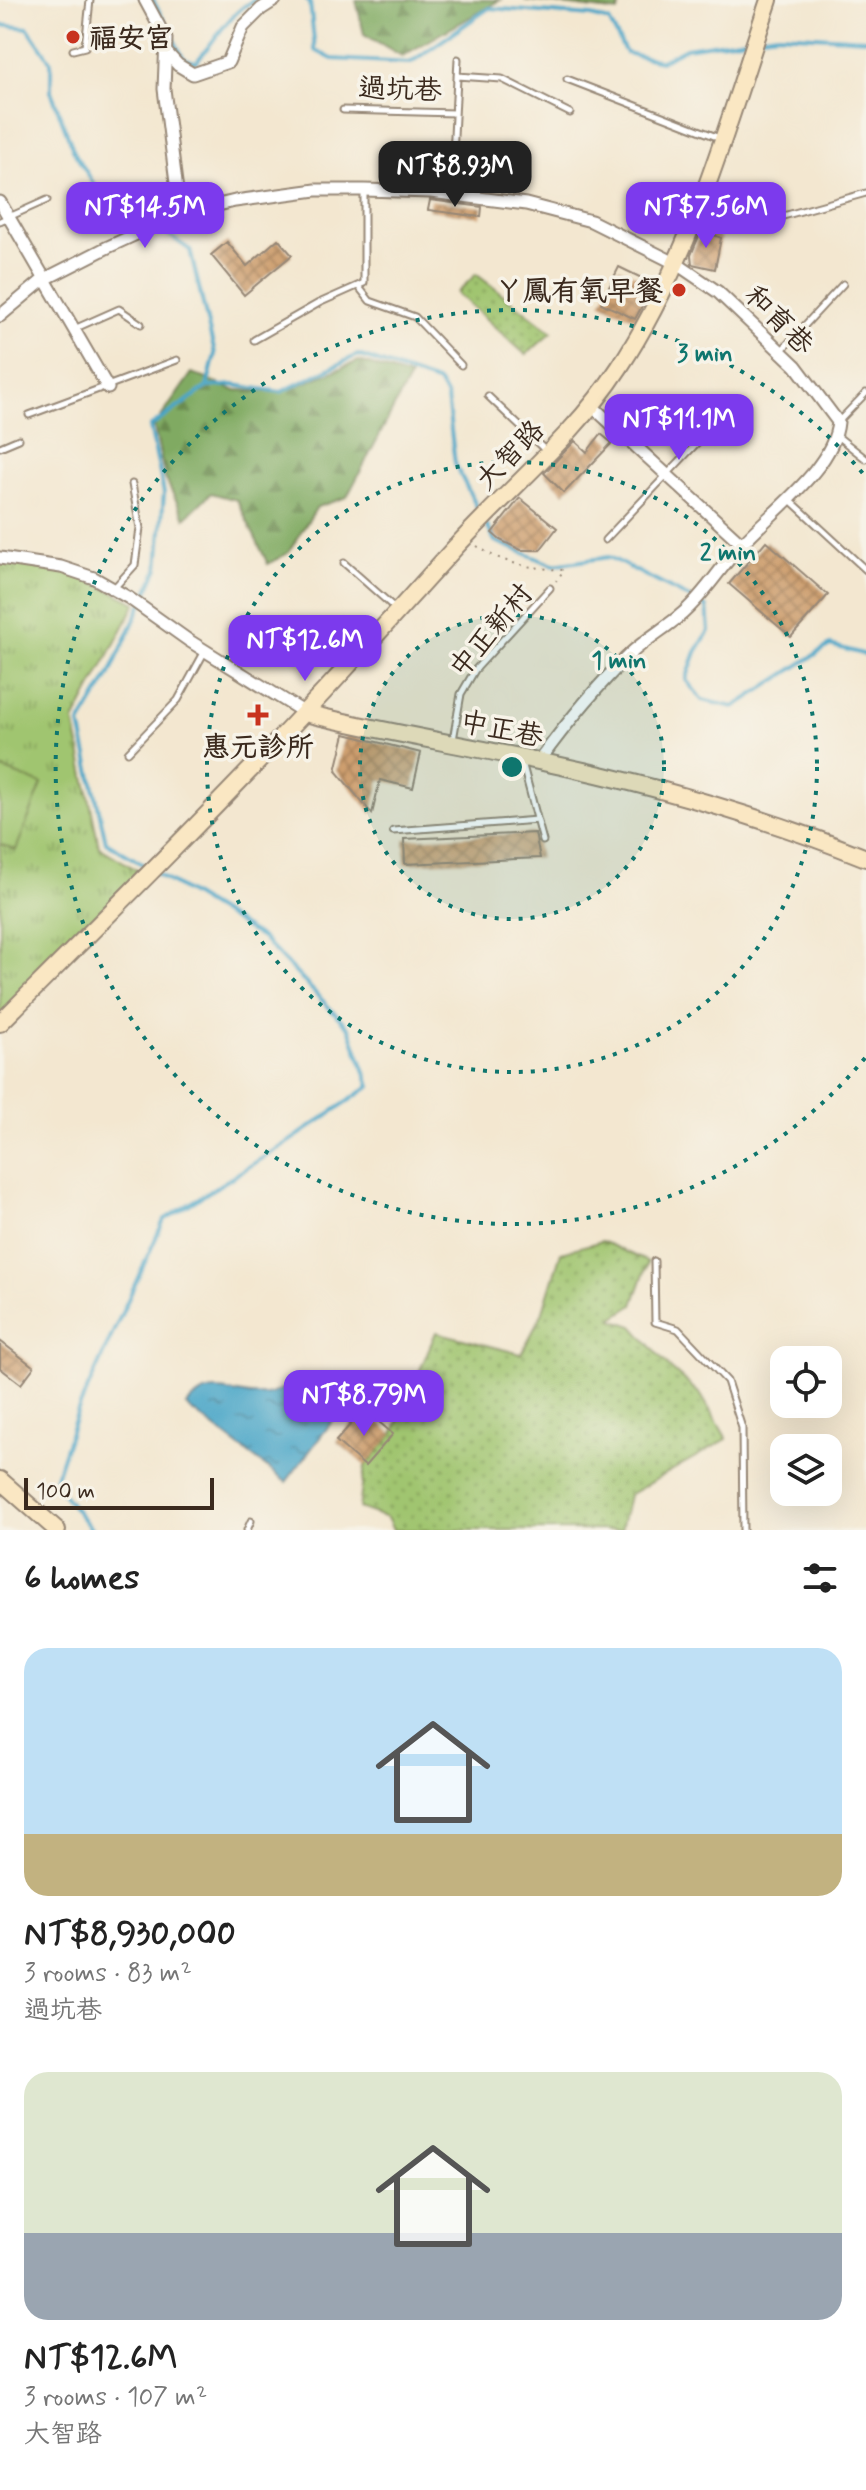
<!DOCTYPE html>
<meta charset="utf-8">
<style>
:root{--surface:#fff;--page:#f6f6f6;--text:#222;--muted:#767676;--accent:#7c3aed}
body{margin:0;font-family:Mynerve,"LXGW WenKai TC",sans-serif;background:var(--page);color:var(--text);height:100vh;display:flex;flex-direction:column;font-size:30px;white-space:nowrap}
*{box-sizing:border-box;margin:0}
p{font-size:26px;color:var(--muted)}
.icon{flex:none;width:44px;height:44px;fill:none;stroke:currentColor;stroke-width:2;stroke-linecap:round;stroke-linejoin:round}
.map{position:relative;height:1530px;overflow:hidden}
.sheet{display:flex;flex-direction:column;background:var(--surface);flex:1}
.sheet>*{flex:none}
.tools{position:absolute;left:770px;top:1346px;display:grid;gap:16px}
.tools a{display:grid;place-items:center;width:72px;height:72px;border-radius:16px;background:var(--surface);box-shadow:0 8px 32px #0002;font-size:40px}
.scale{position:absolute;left:24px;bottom:20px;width:190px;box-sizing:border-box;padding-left:8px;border:4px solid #3b2a1e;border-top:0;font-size:22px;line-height:28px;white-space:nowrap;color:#3b2a1e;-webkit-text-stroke:6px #f7f3e8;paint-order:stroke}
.price{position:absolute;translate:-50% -68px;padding:0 18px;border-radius:16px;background:var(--accent);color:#fff;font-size:26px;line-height:52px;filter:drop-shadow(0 2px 4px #0008)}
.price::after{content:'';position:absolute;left:50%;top:48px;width:24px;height:18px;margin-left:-12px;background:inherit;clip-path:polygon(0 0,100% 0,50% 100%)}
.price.active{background:#222;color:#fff}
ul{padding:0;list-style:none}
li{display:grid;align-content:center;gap:16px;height:424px;padding:0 24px}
li span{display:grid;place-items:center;height:248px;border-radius:24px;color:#555}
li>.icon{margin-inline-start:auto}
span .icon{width:144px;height:144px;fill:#fffc;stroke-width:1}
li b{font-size:34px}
h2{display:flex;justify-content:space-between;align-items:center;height:96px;padding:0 24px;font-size:34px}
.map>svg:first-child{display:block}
.grass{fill:url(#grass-dots);stroke:#6e7846;stroke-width:2}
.forest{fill:url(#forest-firs);stroke:#5e6a40;stroke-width:2}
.park{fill:url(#park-tufts);stroke:#6e7846;stroke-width:2}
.pitch{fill:#a0c56f;stroke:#6e7846;stroke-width:2}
.water{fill:url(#water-ripples);stroke:#426873;stroke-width:2}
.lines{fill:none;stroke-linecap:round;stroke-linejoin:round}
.stream{stroke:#4aa6c8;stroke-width:4}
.building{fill:url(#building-cross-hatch)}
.lane-casing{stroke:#978877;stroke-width:9}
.street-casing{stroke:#978877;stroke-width:15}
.secondary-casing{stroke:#978877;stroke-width:20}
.path{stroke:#978877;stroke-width:2;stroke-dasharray:2 6;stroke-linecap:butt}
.lane{stroke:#fff;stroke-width:5}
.street{stroke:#fff;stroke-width:11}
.secondary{stroke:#fae7c3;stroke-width:16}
.ring{fill:none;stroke:#0f766e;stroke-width:4;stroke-dasharray:4 8}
.poi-dot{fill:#c8321e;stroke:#f7f3e8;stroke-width:3}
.labels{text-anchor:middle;stroke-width:7;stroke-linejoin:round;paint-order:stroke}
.poi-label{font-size:28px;font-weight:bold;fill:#3b2a1e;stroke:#f7f3e8;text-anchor:start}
.street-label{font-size:28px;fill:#3b2a1e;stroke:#f7f3e8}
.centre{fill:#0f766e;stroke:#f7f3e8;stroke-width:4}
.ring-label{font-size:24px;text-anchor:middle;font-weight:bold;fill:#0f766e;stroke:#f7f3e8;stroke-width:7;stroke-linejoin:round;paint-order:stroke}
</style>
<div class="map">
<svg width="866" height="1530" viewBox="0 0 866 1530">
<defs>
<pattern id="grass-dots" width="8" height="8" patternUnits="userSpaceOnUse" patternTransform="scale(2)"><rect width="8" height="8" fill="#a0c56f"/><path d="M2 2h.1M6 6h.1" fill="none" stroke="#84a05b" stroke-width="1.8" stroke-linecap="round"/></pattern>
<pattern id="forest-firs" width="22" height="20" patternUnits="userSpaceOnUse" patternTransform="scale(2)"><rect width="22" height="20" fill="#80aa62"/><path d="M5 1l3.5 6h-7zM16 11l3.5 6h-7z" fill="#6a8b50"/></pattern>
<pattern id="park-tufts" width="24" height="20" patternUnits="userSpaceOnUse" patternTransform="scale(2)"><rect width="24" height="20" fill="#a0c56f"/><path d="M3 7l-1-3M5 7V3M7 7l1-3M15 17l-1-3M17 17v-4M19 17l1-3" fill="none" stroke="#84a05b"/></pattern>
<pattern id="water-ripples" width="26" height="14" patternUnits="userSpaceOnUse" patternTransform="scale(2)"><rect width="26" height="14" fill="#4aa6c8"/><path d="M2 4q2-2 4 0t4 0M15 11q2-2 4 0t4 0" fill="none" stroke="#3f87a2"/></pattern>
<pattern id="building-cross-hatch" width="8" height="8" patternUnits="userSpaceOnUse" patternTransform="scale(2)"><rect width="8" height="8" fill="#cd9e6e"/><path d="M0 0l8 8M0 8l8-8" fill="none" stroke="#a8815a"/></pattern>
</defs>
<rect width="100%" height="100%" fill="#f7f3e8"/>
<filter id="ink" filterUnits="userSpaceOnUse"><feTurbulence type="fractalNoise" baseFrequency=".0125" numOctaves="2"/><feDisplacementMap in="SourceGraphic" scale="16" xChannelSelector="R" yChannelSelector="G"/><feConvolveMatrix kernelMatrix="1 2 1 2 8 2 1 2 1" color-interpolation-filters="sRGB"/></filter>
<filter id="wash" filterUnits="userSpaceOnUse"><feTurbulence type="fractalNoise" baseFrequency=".006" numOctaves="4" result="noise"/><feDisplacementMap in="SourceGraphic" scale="32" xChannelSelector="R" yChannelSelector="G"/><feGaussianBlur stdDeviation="1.8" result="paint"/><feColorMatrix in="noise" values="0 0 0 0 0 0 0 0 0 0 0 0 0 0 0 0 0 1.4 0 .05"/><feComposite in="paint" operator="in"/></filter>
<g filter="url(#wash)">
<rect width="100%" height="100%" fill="#f3e7d0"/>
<path class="grass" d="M476,274L552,332L526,355L457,293Z
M602,1241L648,1262L633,1305L612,1319L633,1326L669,1367L701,1395L727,1439L629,1495L621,1530H393L387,1518L359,1508L365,1466L393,1434L436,1332L521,1354L542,1314L561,1252Z"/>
<path class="forest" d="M356,0H500L402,56L364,34Z
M524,0H621L618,12Z
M359,361L410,377L347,497L317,507L288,553L268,564L237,500L211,493L185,518L165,478L154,427L192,373L233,390L281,392Z"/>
<path class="park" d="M0,558L61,567L136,603L74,721L99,847L147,876L0,1025Z"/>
<path class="pitch" d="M0,768L42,784L16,850L0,844Z"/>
<path class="water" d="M302,1379C324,1387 331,1395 334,1419L286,1482L186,1406C214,1375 233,1399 266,1395C277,1394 290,1383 302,1379Z"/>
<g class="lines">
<path class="stream" d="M153,0L184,59L196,62C215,41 228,14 254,0
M306,0L310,3L315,50L332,59L410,63L489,8L591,16L609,21L626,53L661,61L686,48L752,38
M0,25L28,28L51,62V91L74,152L105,202L152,223
M761,36L779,34L866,39
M208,387L234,385L281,392L358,355L439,383L447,397L455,464L480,513
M486,524L495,541L553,565L609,557L707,607L709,631L696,652L686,680L702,700L734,707L830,645L866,655
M147,867L106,842L80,724L109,676L158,568L164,493L150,427L207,387L215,354L190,250L159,228
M92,1530L54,1483L78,1410L164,1220L293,1139L370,1086L349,1028L262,938L154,872"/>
</g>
<g id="blocks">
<path class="building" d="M430,200L482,207L481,217L428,210Z
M702,229L721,238L715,269L692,264L691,255Z
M278,239L292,255L244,295L211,255L227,242L247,266Z
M619,267L654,284L635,319L601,303Z
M601,434L612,443L564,493L544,473L575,441L587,452Z
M520,498L557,528L540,550H521L500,540L492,533Z
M766,541L828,595L791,637L729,584Z
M345,734L421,753L413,788L380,780L372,814L336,771Z
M535,833L540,858L405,864L404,839Z
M0,1341L34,1367L21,1384L0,1368Z
M364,1409L393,1434L365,1466L336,1441Z"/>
</g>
</g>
<g filter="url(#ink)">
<use href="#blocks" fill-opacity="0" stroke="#978877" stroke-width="2"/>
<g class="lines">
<defs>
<path id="lane" d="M73,50L85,47L90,0
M457,76L502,79L570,113
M567,79L722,139
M343,110L455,113
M451,194L458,59
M703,200L747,226L866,193
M0,221L47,200
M358,286L370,301L415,317L461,365
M74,329L119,309L141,324
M254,340L319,303L364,283V192
M781,351L843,284
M488,396L547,452
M29,415L177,360
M839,421L866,393
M837,436L866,459
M0,447L19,439
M789,499L866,570
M605,540L729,409
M344,563L397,610
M114,588L135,565L140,528L132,484
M453,740L461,694L475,670L550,588
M128,752L178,700L205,651
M522,762L543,841
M393,831L537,820
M654,1261L655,1322L678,1329L727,1381L742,1428L743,1530
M247,1530L251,1521"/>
<path id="street" d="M145,0L166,39L164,89L180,214
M165,51L178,65L193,74L228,62L243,27L261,9L275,0
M0,202L108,388
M0,316L43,280L108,247L180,214L235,201L316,190H364L431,192L526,204L591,221L677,264L718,292L796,366L838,422C834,468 772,511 742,544C721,566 706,593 683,613C666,628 646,639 630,654C597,686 566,724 539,761
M592,406L742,544
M0,558L61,567L94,578L129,598L188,640L305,713"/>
<path id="secondary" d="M305,713C382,732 460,744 538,761C649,784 761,816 866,858
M0,1023C102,921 204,820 302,715C353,662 402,606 452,551C507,490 574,437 619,368C692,257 727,125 769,0
M0,1480L57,1530"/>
</defs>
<use href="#lane" class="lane-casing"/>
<use href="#street" class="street-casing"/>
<use href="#secondary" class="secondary-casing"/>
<path class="path" d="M477,546C504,565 532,568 564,570L556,581"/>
<use href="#lane" class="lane"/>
<use href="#street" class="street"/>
<use href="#secondary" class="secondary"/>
</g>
</g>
<circle cx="512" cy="767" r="152" fill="#0f766e" fill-opacity=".12"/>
<g class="ring">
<circle cx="512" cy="767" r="152"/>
<circle cx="512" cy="767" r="305"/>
<path d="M865 1058A457 457 0 1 1 865 476"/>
</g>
<g class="poi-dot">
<circle cx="73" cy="37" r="8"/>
<circle cx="679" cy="290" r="8"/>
<path d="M254 703h8v8h8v8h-8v8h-8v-8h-8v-8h8z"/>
</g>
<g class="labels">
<g class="poi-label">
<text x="89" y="47">福安宮</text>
<text x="663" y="300" text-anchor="end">ㄚ鳳有氧早餐</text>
<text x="258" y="756" text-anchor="middle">惠元診所</text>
</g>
<g class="street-label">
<text transform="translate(400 88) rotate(2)" y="10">過坑巷</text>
<text transform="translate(780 319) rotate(45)" y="10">和育巷</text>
<text transform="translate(509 454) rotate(-46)" y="10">大智路</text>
<text transform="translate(490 630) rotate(-50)" y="10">中正新村</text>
<text transform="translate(502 728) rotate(11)" y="10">中正巷</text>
</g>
</g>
<circle cx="512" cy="767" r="12" class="centre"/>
<g class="ring-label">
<text x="705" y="361">3 min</text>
<text x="728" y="560">2 min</text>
<text x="619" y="668">1 min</text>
</g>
</svg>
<div class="tools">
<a><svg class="icon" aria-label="locate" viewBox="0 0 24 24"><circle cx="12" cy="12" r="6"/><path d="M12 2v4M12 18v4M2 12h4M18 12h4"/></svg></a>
<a><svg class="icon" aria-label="layers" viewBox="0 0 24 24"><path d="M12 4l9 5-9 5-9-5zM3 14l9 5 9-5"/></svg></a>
</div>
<div class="scale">100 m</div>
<b class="price active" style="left:455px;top:209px">NT$8.93M</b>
<b class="price" style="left:145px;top:250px">NT$14.5M</b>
<b class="price" style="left:706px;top:250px">NT$7.56M</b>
<b class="price" style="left:679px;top:462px">NT$11.1M</b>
<b class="price" style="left:305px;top:683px">NT$12.6M</b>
<b class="price" style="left:364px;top:1438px">NT$8.79M</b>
</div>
<section class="sheet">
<h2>6 homes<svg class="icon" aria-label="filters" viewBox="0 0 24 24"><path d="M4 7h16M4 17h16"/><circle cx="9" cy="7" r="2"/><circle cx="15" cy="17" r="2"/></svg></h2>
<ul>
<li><span style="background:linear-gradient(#bfe0f5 75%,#c2b280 0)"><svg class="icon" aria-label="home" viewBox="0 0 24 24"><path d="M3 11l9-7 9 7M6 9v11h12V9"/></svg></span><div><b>NT$8,930,000</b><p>3 rooms · 83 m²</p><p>過坑巷</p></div></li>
<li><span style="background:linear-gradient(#dfe7d0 65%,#9aa5b1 0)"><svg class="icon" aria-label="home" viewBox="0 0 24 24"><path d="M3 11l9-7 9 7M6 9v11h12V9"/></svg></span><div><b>NT$12.6M</b><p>3 rooms · 107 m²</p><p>大智路</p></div></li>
</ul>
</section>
